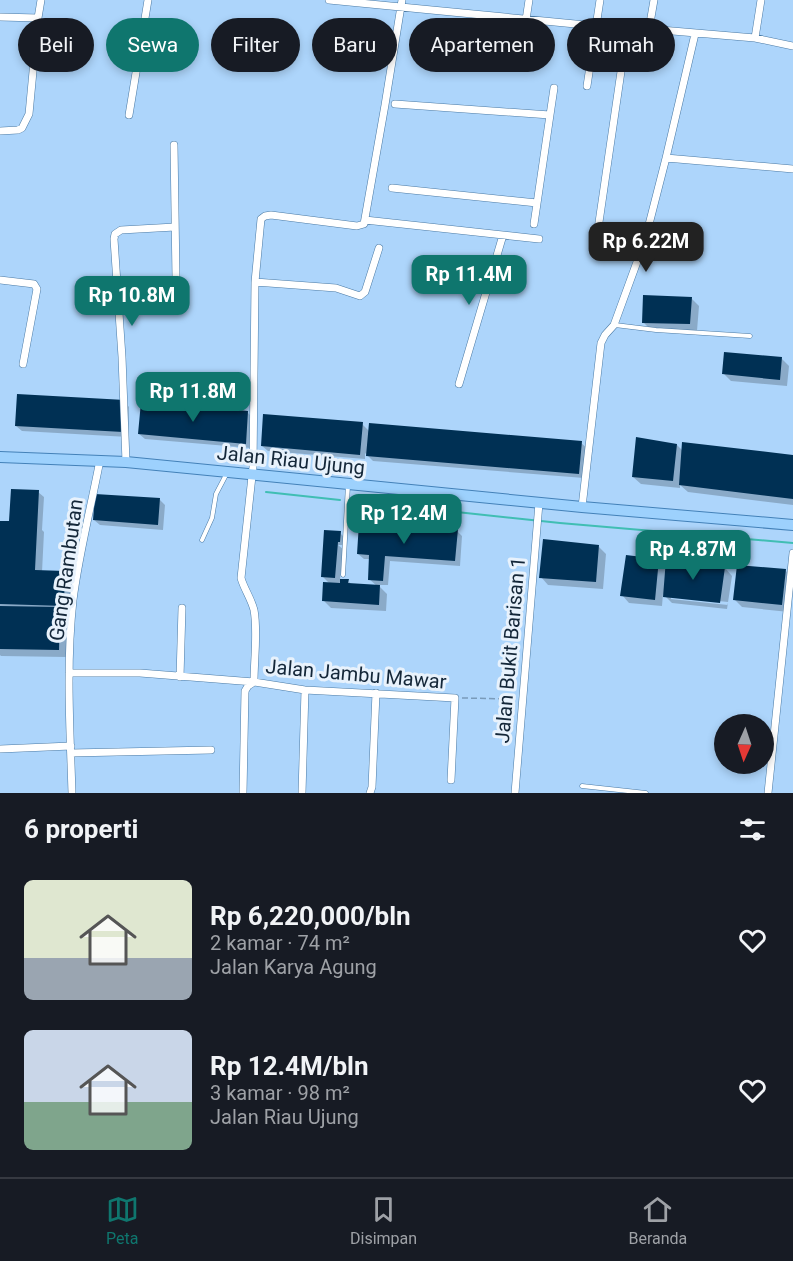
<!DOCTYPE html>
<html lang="id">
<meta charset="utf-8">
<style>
:root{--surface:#171b24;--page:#20242c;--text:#f1f3f6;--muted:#9ea1a6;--line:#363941;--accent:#0f766e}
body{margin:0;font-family:Roboto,sans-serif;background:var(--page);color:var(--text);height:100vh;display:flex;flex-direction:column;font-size:22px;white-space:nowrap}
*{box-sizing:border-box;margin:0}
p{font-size:20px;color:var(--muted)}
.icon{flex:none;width:33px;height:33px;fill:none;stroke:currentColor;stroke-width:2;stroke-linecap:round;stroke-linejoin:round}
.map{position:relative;height:793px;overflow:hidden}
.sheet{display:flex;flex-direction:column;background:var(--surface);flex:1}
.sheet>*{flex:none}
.guide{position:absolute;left:18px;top:18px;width:758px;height:54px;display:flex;gap:12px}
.needle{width:39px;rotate:183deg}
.buttons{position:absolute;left:714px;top:714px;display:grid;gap:12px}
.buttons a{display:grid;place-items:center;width:60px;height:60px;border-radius:50%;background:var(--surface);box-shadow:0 3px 9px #0003;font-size:30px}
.price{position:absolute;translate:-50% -51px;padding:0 14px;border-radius:12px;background:var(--accent);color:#fff;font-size:20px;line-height:39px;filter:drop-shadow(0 2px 3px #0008)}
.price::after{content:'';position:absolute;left:50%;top:36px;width:18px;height:14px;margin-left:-9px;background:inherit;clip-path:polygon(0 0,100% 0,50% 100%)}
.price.on{background:#222;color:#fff}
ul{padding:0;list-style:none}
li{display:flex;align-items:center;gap:18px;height:150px;padding:0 24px}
li span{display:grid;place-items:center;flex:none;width:168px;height:120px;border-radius:9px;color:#555}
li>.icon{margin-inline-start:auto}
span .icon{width:72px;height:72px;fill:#fffc;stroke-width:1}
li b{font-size:26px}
h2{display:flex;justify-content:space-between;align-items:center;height:72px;padding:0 24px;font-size:26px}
.pill{padding:0 21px;border-radius:27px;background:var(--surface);box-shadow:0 3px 9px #0003;font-size:21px;line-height:54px}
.pill.on{background:var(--accent);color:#fff}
.tabs{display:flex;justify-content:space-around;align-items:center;height:84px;border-top:2px solid var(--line);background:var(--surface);font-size:16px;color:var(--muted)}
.tabs a{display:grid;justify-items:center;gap:3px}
.tabs .on{color:var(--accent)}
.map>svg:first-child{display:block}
.shadow{fill:#0003;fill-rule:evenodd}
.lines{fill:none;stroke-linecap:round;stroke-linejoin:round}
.stream{stroke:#40beb3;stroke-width:2}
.building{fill:#003054}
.lane-casing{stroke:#4a7aa5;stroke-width:5}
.street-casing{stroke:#4a7aa5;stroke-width:8}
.primary-casing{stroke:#4381b8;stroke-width:12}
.path{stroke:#7a9bba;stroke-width:1.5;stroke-dasharray:6 3;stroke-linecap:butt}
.lane{stroke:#fff;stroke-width:4}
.street{stroke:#fff;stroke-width:7}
.primary{stroke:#9dd1fd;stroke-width:10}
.labels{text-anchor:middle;stroke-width:6;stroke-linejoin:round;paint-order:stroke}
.street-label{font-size:20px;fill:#142739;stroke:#e8f2fc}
</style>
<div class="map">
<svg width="793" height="793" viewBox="0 0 793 793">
<rect width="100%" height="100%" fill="#add5fb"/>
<path class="shadow" d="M691,298L699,306L697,331L651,330L643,322Z
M781,358L789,366L787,386L731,381L724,374Z
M124,401L129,407L128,437L22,431L16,426Z
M248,413L253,418L251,448L145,439L139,434Z
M362,424L370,432L581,443L587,448L584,478L373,461L365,453V459L268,451L262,446Z
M677,445L683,451L793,456V505L688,492L680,485V488L641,484L633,477Z
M38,492L44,497L42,530L44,532L42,572L65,573L72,580L71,613H63L67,616L66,657L1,656L0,655V523H14Z
M160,500L165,505L163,530L100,525L94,520Z
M457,531L462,536L460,566L390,561L388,585H378L387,594L386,611L331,608L323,600L330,584L322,576L340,533L343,536V545H338L343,549L340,580L348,581L352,585L377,586L369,579L371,559H364L358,554Z
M599,547L606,554L603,589L548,585L541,577Z
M658,560L667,569L725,568L732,576L727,609L672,603L663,594L662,606L629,603L622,595ZM671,596L728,602V605L671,599Z
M785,570L793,578L789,612L742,607L734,599Z"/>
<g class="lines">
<path class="stream" d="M266,492L340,500
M354,501L560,523L793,543"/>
</g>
<path class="building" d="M643,295L692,297L690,324L642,323Z
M724,352L782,357L780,380L722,374Z
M17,394L125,400L123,432L15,426Z
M141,402L248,411L246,444L138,434Z
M263,414L363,422L360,455L261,446Z
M369,423L582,441L579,474L366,456Z
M636,437L677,444L673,481L632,477Z
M682,442L793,455V499L679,485Z
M11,489L39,490L35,570L65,571L64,606L0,604V521H9Z
M95,494L160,498L158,525L93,520Z
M359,523L458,529L455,561L385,556L383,581L368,580L369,555L357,554Z
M324,530L341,531L340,542H338L335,578L321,577Z
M543,539L599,545L596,582L539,578Z
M626,555L659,559L655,600L620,596Z
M666,559L725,567L720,603L663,597Z
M737,565L786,569L782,605L733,600Z
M340,579H349L348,583L380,585L379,605L322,601L323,582L340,583Z
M0,606L60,607L59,650L0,649Z"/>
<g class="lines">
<defs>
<path id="lane" d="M615,325L656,330L750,336
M202,540L212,518L216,494L227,473
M343,575L348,485
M582,786L646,793"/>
<path id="street" d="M329,0L596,26L649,29L755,38L793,46
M0,17L38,18
M526,20L529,0
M649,29L654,0
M755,38L761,0
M624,51L598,229C606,243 630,239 645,240
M587,86L600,0
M395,104L550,115L534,224
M129,115L148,0
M550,115L554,88
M0,131L18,130L22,128L29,114L38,18L41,0
M174,145L176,278
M666,158L793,169
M392,188L537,203
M365,220L539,239
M0,280L34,284L37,289L23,364
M255,282L336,288L360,296L365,292L379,248
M459,384L503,235
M126,462L122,357L114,239L115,234L121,230L175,227
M582,507L601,343L605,335L614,325L645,240L666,158L695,34
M69,673H140L254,682L305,690L455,698L451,780
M180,677L182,608
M0,749L71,746
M71,753L211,750
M72,793C70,729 66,664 73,600C79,553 91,507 100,460
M243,793L245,691L248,686L254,682C254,660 258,631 254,610C251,598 244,589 241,578L253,467L255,282L261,219L265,216L271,215L357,226L364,224L385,105L402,0
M302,793L305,690
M370,793L372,787L376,693
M515,793L539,503
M768,793L793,553"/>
<path id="primary" d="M0,457L126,462L582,507L793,525"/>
</defs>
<use href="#lane" class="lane-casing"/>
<use href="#street" class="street-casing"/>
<use href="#primary" class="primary-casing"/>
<path class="path" d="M462,698L514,699"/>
<use href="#lane" class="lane"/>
<use href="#street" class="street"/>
<use href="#primary" class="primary"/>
</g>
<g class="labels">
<g class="street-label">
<text transform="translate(291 460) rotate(6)" y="7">Jalan Riau Ujung</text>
<text transform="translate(66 570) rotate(-82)" y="7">Gang Rambutan</text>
<text transform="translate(510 650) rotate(-85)" y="7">Jalan Bukit Barisan 1</text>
<text transform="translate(356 674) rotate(5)" y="7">Jalan Jambu Mawar</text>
</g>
</g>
</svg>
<div class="buttons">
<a><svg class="needle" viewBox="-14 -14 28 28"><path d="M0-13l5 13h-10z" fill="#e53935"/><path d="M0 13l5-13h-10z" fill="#9ea1a6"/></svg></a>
</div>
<b class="price on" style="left:646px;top:273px">Rp 6.22M</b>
<b class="price" style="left:469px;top:306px">Rp 11.4M</b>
<b class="price" style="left:132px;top:327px">Rp 10.8M</b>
<b class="price" style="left:193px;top:423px">Rp 11.8M</b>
<b class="price" style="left:404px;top:545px">Rp 12.4M</b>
<b class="price" style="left:693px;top:581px">Rp 4.87M</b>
<div class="guide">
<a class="pill">Beli</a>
<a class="pill on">Sewa</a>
<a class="pill">Filter</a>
<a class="pill">Baru</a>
<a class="pill">Apartemen</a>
<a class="pill">Rumah</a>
</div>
</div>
<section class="sheet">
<h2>6 properti<svg class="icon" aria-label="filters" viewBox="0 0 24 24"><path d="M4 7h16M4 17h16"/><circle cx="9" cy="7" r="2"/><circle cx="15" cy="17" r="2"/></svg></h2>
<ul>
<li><span style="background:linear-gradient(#dfe7d0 65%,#9aa5b1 0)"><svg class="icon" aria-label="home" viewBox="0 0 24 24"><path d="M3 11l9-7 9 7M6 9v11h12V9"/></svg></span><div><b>Rp 6,220,000/bln</b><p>2 kamar · 74 m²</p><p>Jalan Karya Agung</p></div><svg class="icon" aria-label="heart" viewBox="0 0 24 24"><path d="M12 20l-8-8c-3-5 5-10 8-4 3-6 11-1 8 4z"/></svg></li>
<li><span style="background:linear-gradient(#c9d6e8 60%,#7fa58c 0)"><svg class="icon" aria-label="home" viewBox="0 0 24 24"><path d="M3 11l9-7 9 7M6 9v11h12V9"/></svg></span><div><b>Rp 12.4M/bln</b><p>3 kamar · 98 m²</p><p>Jalan Riau Ujung</p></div><svg class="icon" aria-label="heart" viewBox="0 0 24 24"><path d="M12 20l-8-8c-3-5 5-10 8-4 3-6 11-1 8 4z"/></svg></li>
</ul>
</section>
<nav class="tabs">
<a class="on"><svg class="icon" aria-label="map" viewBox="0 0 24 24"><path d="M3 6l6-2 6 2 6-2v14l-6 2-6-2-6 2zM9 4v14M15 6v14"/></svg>Peta</a>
<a><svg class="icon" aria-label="saved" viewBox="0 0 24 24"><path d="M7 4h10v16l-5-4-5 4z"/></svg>Disimpan</a>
<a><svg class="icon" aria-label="home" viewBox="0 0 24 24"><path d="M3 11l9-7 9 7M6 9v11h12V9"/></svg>Beranda</a>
</nav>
